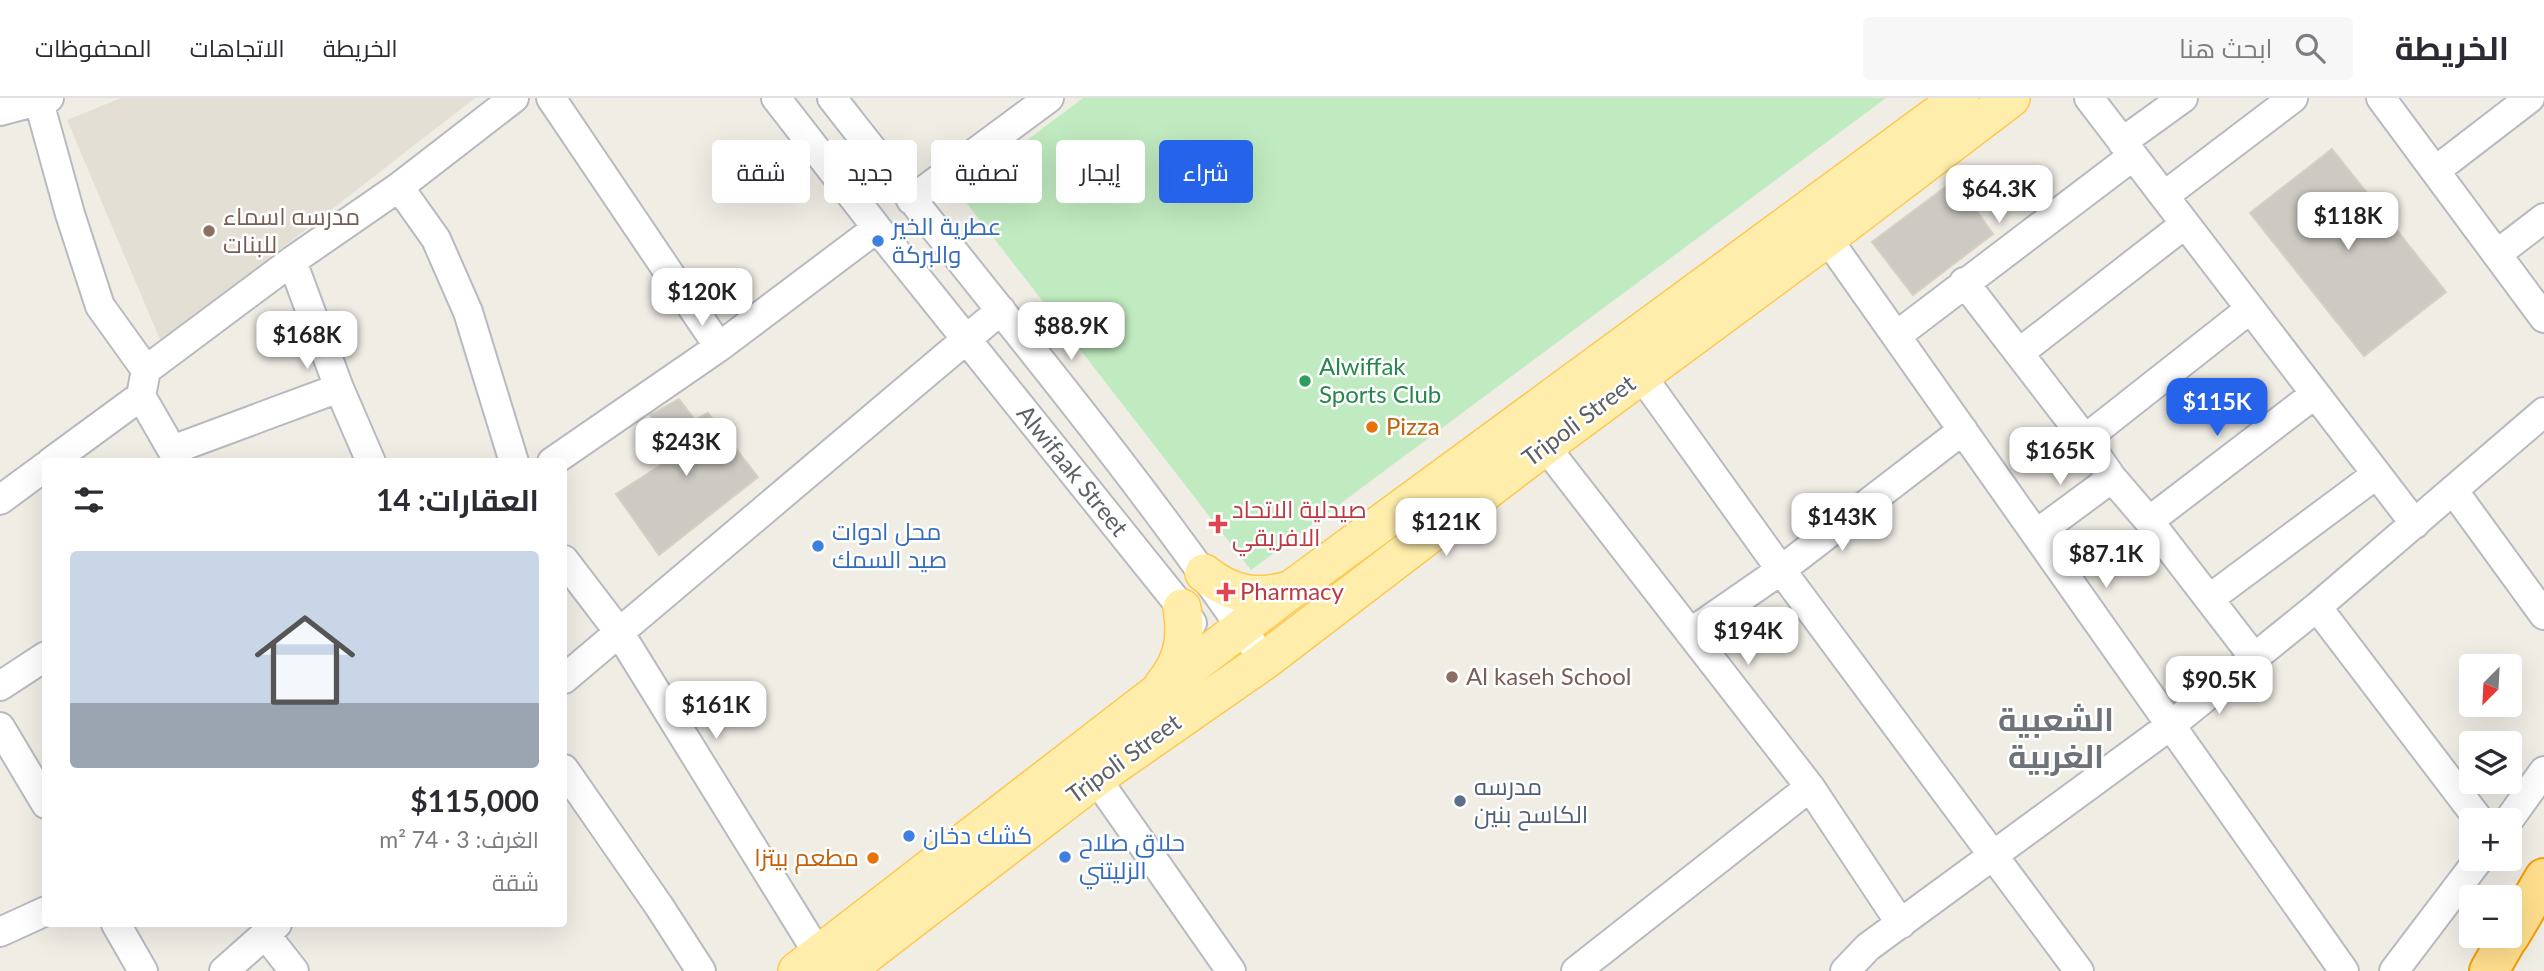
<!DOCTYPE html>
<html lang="ar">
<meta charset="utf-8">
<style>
:root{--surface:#fff;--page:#f7f7f7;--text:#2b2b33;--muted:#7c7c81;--line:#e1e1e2;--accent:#2563eb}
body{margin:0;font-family:Lato,Cairo,sans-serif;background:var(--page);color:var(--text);direction:rtl;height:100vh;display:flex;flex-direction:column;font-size:26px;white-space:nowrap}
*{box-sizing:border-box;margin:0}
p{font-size:23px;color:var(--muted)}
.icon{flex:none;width:38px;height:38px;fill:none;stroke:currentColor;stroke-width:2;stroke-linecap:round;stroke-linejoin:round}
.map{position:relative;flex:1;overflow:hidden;direction:ltr}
.side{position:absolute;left:42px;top:360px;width:525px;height:469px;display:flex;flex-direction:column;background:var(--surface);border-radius:7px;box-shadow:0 7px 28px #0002;direction:rtl}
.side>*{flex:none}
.top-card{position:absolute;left:588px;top:42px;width:665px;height:63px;direction:rtl;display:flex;gap:14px}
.needle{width:46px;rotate:204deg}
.buttons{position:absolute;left:2459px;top:556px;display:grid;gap:14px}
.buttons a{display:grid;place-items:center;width:63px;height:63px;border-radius:7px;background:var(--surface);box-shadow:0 7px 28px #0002;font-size:35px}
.price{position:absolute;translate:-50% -60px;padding:0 16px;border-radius:14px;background:#fff;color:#222;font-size:23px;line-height:46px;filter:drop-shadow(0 2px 4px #0008)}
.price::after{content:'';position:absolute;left:50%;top:42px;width:21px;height:16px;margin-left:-10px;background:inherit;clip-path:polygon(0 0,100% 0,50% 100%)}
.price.active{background:var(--accent);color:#fff}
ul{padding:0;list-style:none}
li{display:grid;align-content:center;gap:14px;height:371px;padding:0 28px}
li+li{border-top:2px solid var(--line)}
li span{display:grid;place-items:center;height:217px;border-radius:7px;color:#555}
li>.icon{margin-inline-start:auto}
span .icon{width:126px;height:126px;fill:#fffc;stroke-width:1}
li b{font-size:30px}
h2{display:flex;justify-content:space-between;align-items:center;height:84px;padding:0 28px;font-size:30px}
.tag{padding:0 24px;border-radius:7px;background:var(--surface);box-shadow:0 7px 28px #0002;font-size:24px;line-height:63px}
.tag.active{background:var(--accent);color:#fff}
header{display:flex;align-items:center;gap:42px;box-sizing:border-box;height:98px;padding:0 35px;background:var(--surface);border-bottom:2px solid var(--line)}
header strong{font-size:33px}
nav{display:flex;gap:38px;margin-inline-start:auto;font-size:24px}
.search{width:490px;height:63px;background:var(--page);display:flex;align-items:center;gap:18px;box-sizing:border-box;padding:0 24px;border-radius:7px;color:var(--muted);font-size:26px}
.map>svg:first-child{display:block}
.education{fill:#e3dfd5}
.green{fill:#c0eabf}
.building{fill:#cdcac3;stroke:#d6cfc2;stroke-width:2}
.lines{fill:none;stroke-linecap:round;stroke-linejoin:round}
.minor-casing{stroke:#b7bbc0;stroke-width:32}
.major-casing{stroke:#ffc74f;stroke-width:40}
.highway-casing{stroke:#f59f00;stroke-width:42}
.minor{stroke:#fff;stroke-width:28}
.major{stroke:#ffeeab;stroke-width:37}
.highway{stroke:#ffde8d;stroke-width:38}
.education-dot{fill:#8d6e63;stroke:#fff;stroke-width:2.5}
.shop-dot{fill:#3f7fe0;stroke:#fff;stroke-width:2.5}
.leisure-dot{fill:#2e9e5b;stroke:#fff;stroke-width:2.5}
.food-dot{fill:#e8710a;stroke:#fff;stroke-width:2.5}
.health-dot{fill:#e0444e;stroke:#fff;stroke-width:2.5}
.service-dot{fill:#5c6f8a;stroke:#fff;stroke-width:2.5}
.labels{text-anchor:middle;stroke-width:5;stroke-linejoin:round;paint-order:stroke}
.education-label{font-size:24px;fill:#785e54;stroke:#fff;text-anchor:start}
.shop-label{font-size:24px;fill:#366cbe;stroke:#fff;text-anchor:start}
.leisure-label{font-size:24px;fill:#27864d;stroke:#fff;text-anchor:start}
.street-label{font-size:24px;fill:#5c6167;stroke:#fff}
.food-label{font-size:24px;fill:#c56008;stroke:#fff;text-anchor:start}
.health-label{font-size:24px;fill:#be3a42;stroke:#fff;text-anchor:start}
.service-label{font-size:24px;fill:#4e5e75;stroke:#fff;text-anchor:start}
.district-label{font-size:32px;font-weight:bold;fill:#6d7379;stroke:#fff}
</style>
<header>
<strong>الخريطة</strong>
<div class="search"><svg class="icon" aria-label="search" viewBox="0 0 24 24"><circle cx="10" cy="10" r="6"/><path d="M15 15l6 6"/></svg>ابحث هنا</div>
<nav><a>الخريطة</a><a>الاتجاهات</a><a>المحفوظات</a></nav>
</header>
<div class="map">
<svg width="2544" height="873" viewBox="0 0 2544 873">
<rect width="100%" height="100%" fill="#f0ede5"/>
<path class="education" d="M121,0H475L161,244L67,22Z"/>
<path class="green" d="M1083,0H1886L1251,472L958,94Z"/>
<path class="building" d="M2332,51L2446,194L2364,258L2250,115Z
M1955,82L1993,136L1913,197L1872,144Z
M679,301L695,322L708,315L758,379L659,457L616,396L678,356L650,317Z"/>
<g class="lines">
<defs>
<path id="minor" d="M551,0L719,249
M776,0L877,130L1182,510L1192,525
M832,0C977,187 1132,367 1264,563
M2089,0L2415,426
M2381,0L2544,220
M39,4L70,116L100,208L146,272
M0,13L49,0
M2122,44L2183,0
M2435,73L2530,0
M399,89L436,141L468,214L514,364
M2164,98L2293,0
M911,102L1049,0
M1827,140L2344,873
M2497,156L2544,120
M292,163L339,290L371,364
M1964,184L2085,341L2112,380L2149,423L2253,558
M1896,238L2133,58
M2019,255L2185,126
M1641,277L1781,472L2079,873
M141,298L179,364
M2085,341L2250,211
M1545,348L1810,689L1901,826
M172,352L339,290
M51,364L141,298L146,272L292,163L399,89L514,0
M552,364L719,249L877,130
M2453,392L2544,517
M0,402L46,368
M2149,423L2315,296
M2036,436L2112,380
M564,462L619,534L819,857
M2209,501L2377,376
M2317,509L2480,723
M1690,535L1781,472L1963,332
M564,581L1001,212
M0,588L46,558
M0,629L46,706
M564,671L659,808L701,873
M1096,680L1231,873
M2508,723L2544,673
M116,826L143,873
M0,834L46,813
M265,836L294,873
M224,873L277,826
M1576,873L1810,689
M1845,873L1868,849L2171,627L2317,509L2544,314
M2394,873L2479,761"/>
<path id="major" d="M1204,475C1231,497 1259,502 1292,491
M1163,587C1183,564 1187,539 1182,510
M797,873L1293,490L1960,0
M845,873L1096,680L1264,563L1545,348L1827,140L2011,0"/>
<path id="highway" d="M2510,838L2544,780
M2489,873L2509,838"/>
</defs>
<use href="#minor" class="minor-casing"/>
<use href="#major" class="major-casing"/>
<use href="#highway" class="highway-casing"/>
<use href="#minor" class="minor"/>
<use href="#major" class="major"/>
<use href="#highway" class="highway"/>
</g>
<g class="education-dot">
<circle cx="209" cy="133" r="7"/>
<circle cx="1452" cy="579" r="7"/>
</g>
<g class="shop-dot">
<circle cx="878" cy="143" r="7"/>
<circle cx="818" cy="448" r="7"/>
<circle cx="909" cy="738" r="7"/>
<circle cx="1065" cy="759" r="7"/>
</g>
<circle class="leisure-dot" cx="1305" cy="283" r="7"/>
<g class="food-dot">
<circle cx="1372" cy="329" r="7"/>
<circle cx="873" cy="760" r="7"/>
</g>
<g class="health-dot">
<path d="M1214.5 415.5h7v7h7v7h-7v7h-7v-7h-7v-7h7z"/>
<path d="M1222.5 483.5h7v7h7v7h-7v7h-7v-7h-7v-7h7z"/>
</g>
<circle class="service-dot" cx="1460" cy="703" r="7"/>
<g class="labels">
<g class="education-label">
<text x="223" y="127">مدرسه اسماء<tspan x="223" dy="28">للبنات</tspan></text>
<text x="1466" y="587">Al kaseh School</text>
</g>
<g class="shop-label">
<text x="892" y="137">عطرية الخير<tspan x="892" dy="28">والبركة</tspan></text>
<text x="832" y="442">محل ادوات<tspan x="832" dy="28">صيد السمك</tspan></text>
<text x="923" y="746">كشك دخان</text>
<text x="1079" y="753">حلاق صلاح<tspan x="1079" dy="28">الزليتني</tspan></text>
</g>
<g class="leisure-label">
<text x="1319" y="277">Alwiffak<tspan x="1319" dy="28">Sports Club</tspan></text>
</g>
<g class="street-label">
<text transform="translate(1579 323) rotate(-37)" y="8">Tripoli Street</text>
<text transform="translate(1072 373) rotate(51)" y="8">Alwifaak Street</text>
<text transform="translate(1124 661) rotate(-36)" y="8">Tripoli Street</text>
</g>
<g class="food-label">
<text x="1386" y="337">Pizza</text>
<text x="859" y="768" text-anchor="end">مطعم بيتزا</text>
</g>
<g class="health-label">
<text x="1232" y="420">صيدلية الاتحاد<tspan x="1232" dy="28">الافريقي</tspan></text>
<text x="1240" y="502">Pharmacy</text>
</g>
<g class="service-label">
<text x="1474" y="697">مدرسه<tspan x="1474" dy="28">الكاسح بنين</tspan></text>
</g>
<g class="district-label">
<text x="2056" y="633">الشعبية<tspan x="2056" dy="37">الغربية</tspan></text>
</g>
</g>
</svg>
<div class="buttons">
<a><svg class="needle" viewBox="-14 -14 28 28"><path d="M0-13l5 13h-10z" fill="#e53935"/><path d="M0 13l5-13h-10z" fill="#7c7c81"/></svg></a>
<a><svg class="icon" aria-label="layers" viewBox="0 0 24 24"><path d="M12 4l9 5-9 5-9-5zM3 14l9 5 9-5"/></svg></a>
<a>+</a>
<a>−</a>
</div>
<b class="price" style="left:1999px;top:127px">$64.3K</b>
<b class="price" style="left:2348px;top:154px">$118K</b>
<b class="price" style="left:702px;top:230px">$120K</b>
<b class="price" style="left:1071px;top:264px">$88.9K</b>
<b class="price" style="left:307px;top:273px">$168K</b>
<b class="price active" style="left:2217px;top:340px">$115K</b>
<b class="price" style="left:686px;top:380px">$243K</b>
<b class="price" style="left:2060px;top:389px">$165K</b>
<b class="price" style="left:1842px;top:455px">$143K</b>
<b class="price" style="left:1446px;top:460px">$121K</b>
<b class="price" style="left:2106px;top:492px">$87.1K</b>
<b class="price" style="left:1748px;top:569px">$194K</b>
<b class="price" style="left:2219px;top:618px">$90.5K</b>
<b class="price" style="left:716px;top:643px">$161K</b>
<div class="top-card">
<a class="tag active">شراء</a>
<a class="tag">إيجار</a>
<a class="tag">تصفية</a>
<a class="tag">جديد</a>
<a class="tag">شقة</a>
</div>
<section class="side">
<h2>العقارات: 14<svg class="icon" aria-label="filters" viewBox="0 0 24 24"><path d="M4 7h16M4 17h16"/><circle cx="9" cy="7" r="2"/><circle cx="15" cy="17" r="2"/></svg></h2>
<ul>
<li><span style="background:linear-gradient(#c9d6e8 70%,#9aa5b1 0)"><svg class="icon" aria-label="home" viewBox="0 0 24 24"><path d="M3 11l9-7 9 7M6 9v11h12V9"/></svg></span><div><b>$115,000</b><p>الغرف: 3 · 74 m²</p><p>شقة</p></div></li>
</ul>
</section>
</div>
